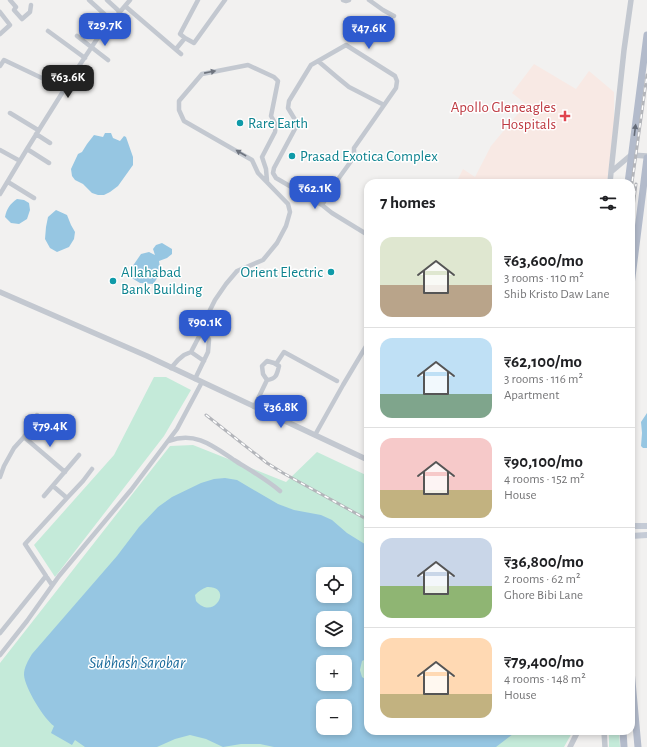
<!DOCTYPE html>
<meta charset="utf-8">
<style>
:root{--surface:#fff;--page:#f2f2f2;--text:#202124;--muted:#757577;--line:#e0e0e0;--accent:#2e5ace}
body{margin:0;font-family:"Alegreya Sans",sans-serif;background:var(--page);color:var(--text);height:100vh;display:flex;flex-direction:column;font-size:15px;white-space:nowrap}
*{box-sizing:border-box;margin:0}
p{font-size:13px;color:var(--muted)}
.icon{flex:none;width:22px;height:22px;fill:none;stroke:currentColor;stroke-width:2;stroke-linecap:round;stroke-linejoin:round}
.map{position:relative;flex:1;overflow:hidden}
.sheet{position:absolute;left:364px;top:179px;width:271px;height:556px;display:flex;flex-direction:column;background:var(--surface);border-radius:12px;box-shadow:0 2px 6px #0003}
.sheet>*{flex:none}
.buttons{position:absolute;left:316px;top:567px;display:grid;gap:8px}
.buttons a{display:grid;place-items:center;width:36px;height:36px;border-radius:8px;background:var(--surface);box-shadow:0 2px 6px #0003;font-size:20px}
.price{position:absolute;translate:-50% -34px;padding:0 9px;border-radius:8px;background:var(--accent);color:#fff;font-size:13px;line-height:26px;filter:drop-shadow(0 1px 2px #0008)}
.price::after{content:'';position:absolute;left:50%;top:24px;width:12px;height:9px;margin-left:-6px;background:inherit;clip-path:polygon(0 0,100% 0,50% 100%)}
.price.on{background:#222;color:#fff}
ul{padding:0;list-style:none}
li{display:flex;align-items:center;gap:12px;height:100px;padding:0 16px}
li+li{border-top:1px solid var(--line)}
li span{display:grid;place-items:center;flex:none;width:112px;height:80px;border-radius:12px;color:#555}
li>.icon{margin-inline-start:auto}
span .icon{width:48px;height:48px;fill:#fffc;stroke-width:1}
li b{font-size:17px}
h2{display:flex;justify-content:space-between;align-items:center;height:48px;padding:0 16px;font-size:17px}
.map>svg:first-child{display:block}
.medical{fill:#f8e9e4}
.green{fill:#c4ead9;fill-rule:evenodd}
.water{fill:#96c6e2;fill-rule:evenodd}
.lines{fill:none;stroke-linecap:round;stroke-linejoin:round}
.minor{stroke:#c3c8d0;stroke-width:4.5}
.tertiary{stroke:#c3c8d0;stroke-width:5.5}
.secondary{stroke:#c5cbd6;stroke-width:6}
.primary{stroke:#b3bbcb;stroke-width:7}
.rail-casing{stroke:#b3b5ba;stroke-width:3}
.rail{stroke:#fff;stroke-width:1.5;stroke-dasharray:4.5;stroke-linecap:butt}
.oneway{fill:#6e747e}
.oneway2{fill:#646b77}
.health-dot{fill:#e0444e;stroke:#fff;stroke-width:1.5}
.culture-dot{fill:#0f9aa8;stroke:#fff;stroke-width:1.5}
.labels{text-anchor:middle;stroke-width:3;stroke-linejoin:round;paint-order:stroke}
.health-label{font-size:15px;fill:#be3a42;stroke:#fff;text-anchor:end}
.culture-label{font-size:15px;fill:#0d838f;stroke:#fff;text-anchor:start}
.water-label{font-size:16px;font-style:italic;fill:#1d6c9c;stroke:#fff}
</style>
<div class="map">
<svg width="647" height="747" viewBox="0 0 647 747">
<rect width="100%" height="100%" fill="#f2f1f0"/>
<path class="medical" d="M534,64L576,89L589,71L614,92V128L607,183H456L463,169L475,177L491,146L526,104L512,93Z"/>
<path class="green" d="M154,377H166L191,390L164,436L55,577L34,545L114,455Z
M193,445L286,482L317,452L368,476V731H573L564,747H0V663L170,446ZM323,574H345V596H323ZM323,618H345V640H323ZM323,662H345V684H323ZM323,706H345V728H323Z
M609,731H619L620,747H609Z"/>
<path class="water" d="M105,133H111L113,138L120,141L124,136L126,137L133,157V165L118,186L110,192L104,195H98L92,193L83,184L75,180L72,176L71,169L78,154L82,152L87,144L94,135L103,137Z
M17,199L24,200L29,203L30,210L27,219L19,224L11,223L5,217C7,208 10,204 17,199Z
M56,210L67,215L71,225L75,232L74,239L69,247L57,252L50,248L45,239L46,227L48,217Z
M162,243L172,249V254L167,258L159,261C161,272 160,275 153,284L140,283L130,277V270L141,254L149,252L155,255L153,249L156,245Z
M647,413V448H643L641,446L642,433L641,422Z
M225,478L237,480L266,497L278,504L294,510L321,515L332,520L347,533L368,546V658L362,661L360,670L362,677L368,681V731H517L496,747H274L260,744H241L223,747L206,739L190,735L175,739L157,747H85L75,740L72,745L51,733L54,726C44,719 25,688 24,675C24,667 28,661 32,654L117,556L139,527L158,507L172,497L201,483L214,479ZM323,574H345V596H323ZM207,587C234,586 214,622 196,601L195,595C199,591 202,589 207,587ZM323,618H345V640H323ZM323,662H345V684H323ZM323,706H345V728H323Z"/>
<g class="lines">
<path class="minor" d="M10,0L16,7L14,10L22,19L30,12L31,5
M89,0L112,21
M107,0L120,12
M343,0L346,1L349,0
M369,0L383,10L394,16
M125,6L181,54
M0,12L10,25L0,34
M48,31L85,58
M77,36L108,60
M185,38L180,34L198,0
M176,49L185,38L194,43L225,0
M318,61L338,78L349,87L384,105
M0,66L4,60L65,89
M10,113L38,130
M36,134L50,143
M27,149L49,163
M0,150L20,161
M8,182L34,198
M0,194L27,149L79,66L97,39L130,0
M322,205L336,182L354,157V148L396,88L397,81L395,76L346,45L311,65L289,101L288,108L297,123L296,127L274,168L273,173L276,178L322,205L332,213L368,235
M191,352L204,361
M276,364L284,352L337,381
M171,368L178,360L184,355L191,352L204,327L208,314L215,300L226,284L237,271L263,260L277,243L286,226L290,212L288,204L258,173L252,160L184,121L179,110V101L202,74L248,65L274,77L278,81L271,116L276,125L275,132L262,157L266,169L267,181
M195,379L208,352L209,340L204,327
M254,407L267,380L263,374L262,366L267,361L274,363L279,366C277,375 276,379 267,380
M315,435L343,385L368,343
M24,437L65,472
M169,441C195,431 213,446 234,460C250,470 266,479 280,491
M0,477L4,466L14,448L24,437L37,415
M44,496L79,455
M67,498L83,481L92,469
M52,585L25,544L67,498L53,486
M0,633L46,576
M0,655L27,621L59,576L131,490L177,429L202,382"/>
<path class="tertiary" d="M611,172L624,50L631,0
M610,183L611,172L631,155L647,156
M0,292L147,356L368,460
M604,731L605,747
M570,747L578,731"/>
<path class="secondary" d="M631,526H647
M631,536L647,535"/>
<path class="primary" d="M628,183L647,35
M631,285L647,158
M631,670L638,747
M623,731L624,747"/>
<defs>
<path id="rail" d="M631,190L647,75
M631,222L636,184
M206,415L267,463L283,473L368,520"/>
</defs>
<use href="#rail" class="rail-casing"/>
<use href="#rail" class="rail"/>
</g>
<defs><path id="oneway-solid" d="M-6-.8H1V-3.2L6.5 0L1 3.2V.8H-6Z"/></defs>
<g class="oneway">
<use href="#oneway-solid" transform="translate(210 72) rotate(-11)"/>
<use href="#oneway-solid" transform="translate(241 153) rotate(-150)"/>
</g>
<use class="oneway2" href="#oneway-solid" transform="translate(635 130) rotate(-83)"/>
<path class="health-dot" d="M563 110h4v4h4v4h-4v4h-4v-4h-4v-4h4z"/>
<g class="culture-dot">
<circle cx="240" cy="123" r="4"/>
<circle cx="292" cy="156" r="4"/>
<circle cx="331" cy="272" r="4"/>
<circle cx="113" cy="281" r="4"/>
</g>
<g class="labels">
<g class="health-label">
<text x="556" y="112">Apollo Gleneagles<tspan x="556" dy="17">Hospitals</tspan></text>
</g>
<g class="culture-label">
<text x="248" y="128">Rare Earth</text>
<text x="300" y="161">Prasad Exotica Complex</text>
<text x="121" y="277">Allahabad<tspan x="121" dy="17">Bank Building</tspan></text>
<text x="323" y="277" text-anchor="end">Orient Electric</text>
</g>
<g class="water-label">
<text x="137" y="668">Subhash Sarobar</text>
</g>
</g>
</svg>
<div class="buttons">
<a><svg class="icon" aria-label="locate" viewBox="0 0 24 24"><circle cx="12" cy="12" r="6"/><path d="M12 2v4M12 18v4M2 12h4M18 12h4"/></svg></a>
<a><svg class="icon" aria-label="layers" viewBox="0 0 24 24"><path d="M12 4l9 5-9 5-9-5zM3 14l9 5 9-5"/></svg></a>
<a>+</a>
<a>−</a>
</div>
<b class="price" style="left:105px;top:47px">₹29.7K</b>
<b class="price" style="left:369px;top:50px">₹47.6K</b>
<b class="price on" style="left:68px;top:99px">₹63.6K</b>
<b class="price" style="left:315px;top:210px">₹62.1K</b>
<b class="price" style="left:205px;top:344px">₹90.1K</b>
<b class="price" style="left:281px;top:429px">₹36.8K</b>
<b class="price" style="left:50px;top:448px">₹79.4K</b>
<section class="sheet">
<h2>7 homes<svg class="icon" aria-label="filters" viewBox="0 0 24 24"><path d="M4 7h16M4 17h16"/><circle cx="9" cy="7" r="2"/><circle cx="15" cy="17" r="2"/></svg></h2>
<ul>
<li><span style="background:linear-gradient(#dfe7d0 60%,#b9a48a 0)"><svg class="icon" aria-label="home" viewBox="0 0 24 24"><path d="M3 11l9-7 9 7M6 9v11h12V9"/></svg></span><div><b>₹63,600/mo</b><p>3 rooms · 110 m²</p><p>Shib Kristo Daw Lane</p></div></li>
<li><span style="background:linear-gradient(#bfe0f5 70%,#7fa58c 0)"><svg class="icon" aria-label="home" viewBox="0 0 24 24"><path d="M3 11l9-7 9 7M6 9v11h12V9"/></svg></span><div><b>₹62,100/mo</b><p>3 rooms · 116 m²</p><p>Apartment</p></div></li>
<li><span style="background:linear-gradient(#f6c9c9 65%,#c2b280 0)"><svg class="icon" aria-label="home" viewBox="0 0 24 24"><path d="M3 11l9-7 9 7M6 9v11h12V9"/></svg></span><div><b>₹90,100/mo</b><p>4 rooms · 152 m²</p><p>House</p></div></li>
<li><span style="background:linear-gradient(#c9d6e8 60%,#8fb573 0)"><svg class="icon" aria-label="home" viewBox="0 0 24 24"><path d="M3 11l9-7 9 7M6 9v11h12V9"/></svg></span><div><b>₹36,800/mo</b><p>2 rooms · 62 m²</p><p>Ghore Bibi Lane</p></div></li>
<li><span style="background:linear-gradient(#ffd9b3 70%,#c2b280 0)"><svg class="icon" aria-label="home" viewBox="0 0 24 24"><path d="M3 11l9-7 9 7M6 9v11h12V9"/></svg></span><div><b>₹79,400/mo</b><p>4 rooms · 148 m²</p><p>House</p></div></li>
</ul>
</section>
</div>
